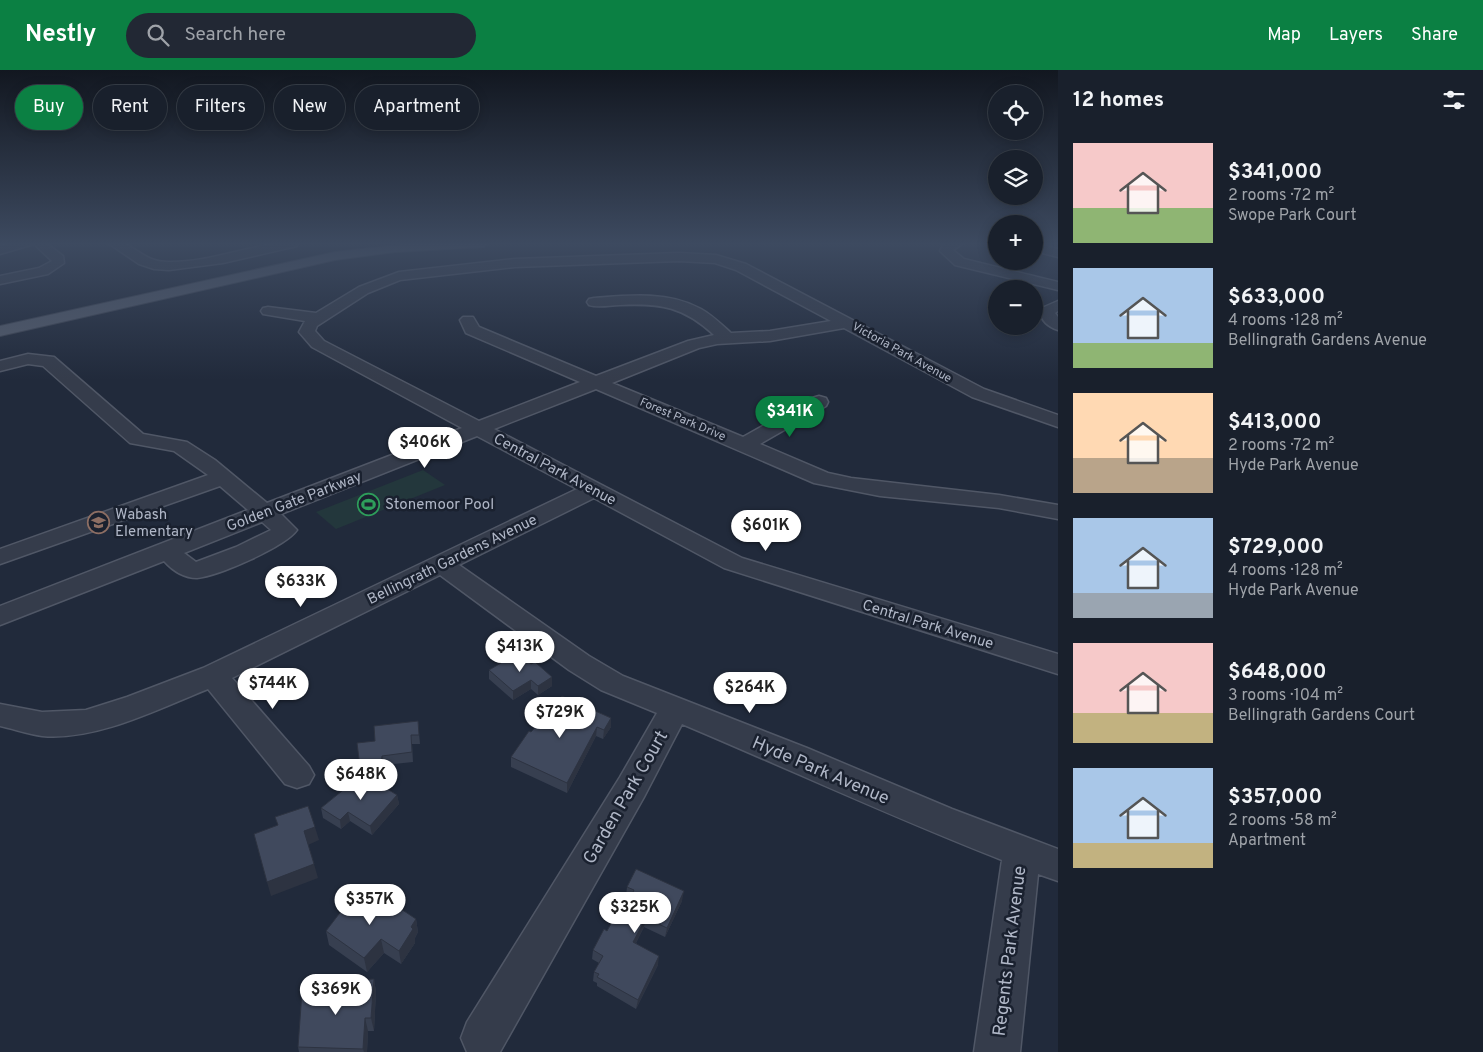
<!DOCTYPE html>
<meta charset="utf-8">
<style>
:root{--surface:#19202c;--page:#222834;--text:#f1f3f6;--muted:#9fa3a9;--line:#373e48;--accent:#0b8043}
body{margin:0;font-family:Overpass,sans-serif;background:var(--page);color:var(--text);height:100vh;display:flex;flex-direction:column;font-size:19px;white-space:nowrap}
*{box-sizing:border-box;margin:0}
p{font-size:16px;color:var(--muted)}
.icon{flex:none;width:28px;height:28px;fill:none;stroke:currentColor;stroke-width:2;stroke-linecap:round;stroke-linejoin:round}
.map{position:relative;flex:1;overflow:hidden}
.details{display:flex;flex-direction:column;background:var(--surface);width:425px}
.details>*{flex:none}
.guide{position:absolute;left:15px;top:15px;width:475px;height:45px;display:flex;gap:10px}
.buttons{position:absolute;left:988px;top:15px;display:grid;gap:10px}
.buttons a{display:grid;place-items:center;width:55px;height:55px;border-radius:50%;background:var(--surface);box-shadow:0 2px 12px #0003,0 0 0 1px var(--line);font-size:25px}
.price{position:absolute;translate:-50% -42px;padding:0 11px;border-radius:18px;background:#fff;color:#222;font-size:16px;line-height:32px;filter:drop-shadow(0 1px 2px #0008)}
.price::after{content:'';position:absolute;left:50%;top:30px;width:15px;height:11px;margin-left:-8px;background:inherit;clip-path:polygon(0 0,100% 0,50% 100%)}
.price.current{background:var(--accent);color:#fff}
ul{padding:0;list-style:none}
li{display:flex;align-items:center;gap:15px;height:125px;padding:0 15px}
li span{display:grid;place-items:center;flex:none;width:140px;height:100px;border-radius:0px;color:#555}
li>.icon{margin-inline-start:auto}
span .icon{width:60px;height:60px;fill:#fffc;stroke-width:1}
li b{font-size:21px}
h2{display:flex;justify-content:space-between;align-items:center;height:60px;padding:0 15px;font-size:21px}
.chip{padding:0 18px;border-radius:22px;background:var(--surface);box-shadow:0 2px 12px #0003,0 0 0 1px var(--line);font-size:18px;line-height:45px}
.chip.current{background:var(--accent);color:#fff}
header{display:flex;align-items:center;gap:30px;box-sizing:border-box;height:70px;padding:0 25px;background:var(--accent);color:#fff}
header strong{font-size:24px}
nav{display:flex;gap:28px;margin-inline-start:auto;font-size:18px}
.search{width:350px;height:45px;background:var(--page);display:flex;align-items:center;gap:12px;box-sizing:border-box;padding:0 18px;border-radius:28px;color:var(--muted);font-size:19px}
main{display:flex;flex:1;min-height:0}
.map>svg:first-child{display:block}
.green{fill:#23373c}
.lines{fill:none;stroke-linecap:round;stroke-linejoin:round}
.minor-casing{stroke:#505766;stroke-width:3}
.major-casing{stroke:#3e4554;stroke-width:2}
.minor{fill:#353c4b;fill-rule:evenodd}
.major{fill:#535b6b;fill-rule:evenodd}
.wall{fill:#373f50}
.shaded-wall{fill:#2d3341}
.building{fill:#40495d;stroke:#2d3341}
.labels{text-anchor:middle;stroke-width:5;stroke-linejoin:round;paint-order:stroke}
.far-street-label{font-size:12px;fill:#b0b7c7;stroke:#1a212f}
.street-label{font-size:15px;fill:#b0b7c7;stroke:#1a212f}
.poi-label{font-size:15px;fill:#b0b7c7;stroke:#1a212f;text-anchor:start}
.near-street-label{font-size:18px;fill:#b0b7c7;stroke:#1a212f}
</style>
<header>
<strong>Nestly</strong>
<div class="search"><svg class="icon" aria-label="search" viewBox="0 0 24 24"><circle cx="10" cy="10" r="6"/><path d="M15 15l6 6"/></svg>Search here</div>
<nav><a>Map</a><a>Layers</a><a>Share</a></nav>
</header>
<main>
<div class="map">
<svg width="1058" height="982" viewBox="0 0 1058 982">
<rect width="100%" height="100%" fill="#212a3b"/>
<path class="green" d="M423,400L445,415L336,459L316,442Z"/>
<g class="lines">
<defs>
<path id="minor" d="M14,173H46L63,186L64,193L48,204L0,214V206L39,198L52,191L34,174L0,184V176Z
M108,173C112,173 119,172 123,173C141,181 147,192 169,192C213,193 255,171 299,173L297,176L223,193L169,200L154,199L139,194Z
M944,173H964L953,180L964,189L1058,212V220L955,195L940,181Z
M1034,173L1058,179V187L1034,181Z
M679,183L716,185L746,194L984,319L1058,345V357L972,327L844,258L770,271L717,274L699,278L612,313L743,367L812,328L819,326L826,328L828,332L826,336L760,374L828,403L851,408L999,425L1058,435V449L999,438L880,426L814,413L596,319L494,359L742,488L1058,584V604L724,498L594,428L459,495L589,586L623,606L807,678L952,739L1058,779V811L1038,804L1020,982H974L1002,790C894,748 789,699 682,654L644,727L500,982H467L461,968L467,952L620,707L657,643L601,620L569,600L440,505L232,608L309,696L314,705L309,714L297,718L285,714L208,619C158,639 96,671 42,666C28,664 14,659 0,656V634L42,642L86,640L127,627L203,598L577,419L477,366L281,444L297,460C285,477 218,506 197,508C184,508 172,500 164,491L0,555V536L248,440L220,416L0,494V479L208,405L174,381L130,373L43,296L28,294L0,301V291L28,284L54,287L143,364L187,372L215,390L267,433L462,358L312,277L299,262L305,251L263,244L261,241L263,238L268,237L316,243L359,217L399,202L515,189ZM679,191L715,193L736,200L831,251L770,261L731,263C722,255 712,245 701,239C669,221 629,225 594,228L589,229L587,232L589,235C599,238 610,235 620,235C661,233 684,237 714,265L688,271L596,306L479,257L473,247H463L460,250L466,263L580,312L479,351L324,271L315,261L317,256L368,223L400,210L515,197ZM262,452L271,460L236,477L196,492L184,483Z
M1058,231V241L1055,243L1058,247V260C1049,257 1041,251 1040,241L1042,238Z"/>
<path id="major" d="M415,173H491L484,177L395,182L335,190L0,266V256L335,182Z"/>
</defs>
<use href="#minor" class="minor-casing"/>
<use href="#major" class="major-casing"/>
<use href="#minor" class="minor"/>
<use href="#major" class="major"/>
</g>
<path class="wall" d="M515,588L531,594L552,607V616L538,625L531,619L513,630L489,609V600Z
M611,648V657L603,669L596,666L567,723L511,697V687L531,662Z
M418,651L420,674H412L413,692L384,695L383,703L366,706L397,725L399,734L372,765L350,751L341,759L323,748L321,738L361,705L360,697L375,671Z
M627,817L682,831L665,867L644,857L636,873L658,895L636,939L597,916V913L593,911L594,902L599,893L592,889L593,880L607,861L618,853L630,828L626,826Z
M388,844L416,849L418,862L415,868V873L401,894L384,883L367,902L329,875L326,861Z
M374,909L376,922L374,961H368L367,982H299L298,977L341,917Z"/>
<path class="shaded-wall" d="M552,607V616L538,625V616Z
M531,610V619L513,630V621Z
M611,648V657L603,669L604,660Z
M597,657L596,666L567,723V713Z
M382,686L384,695L383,703L381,694Z
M397,725L399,734L372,765L370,756Z
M348,742L350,751L341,759L340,750Z
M315,757L319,770L308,775L304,761Z
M314,794L318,808L271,826L267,812Z
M684,821L682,831L665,867L667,858Z
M646,848L644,857L632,881L633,872Z
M416,849L418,862L415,868V873L401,894L399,881L411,857Z
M381,869L384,883L367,902L364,888Z
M659,886L658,895L636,939L638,930Z
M374,909L376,922L374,961L371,948Z
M365,948L368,961L367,982H364L363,979Z"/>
<path class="building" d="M520,585L531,594L535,592L552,607L538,616L531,610L513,621L489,600L513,586L515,588Z
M562,626L611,648L604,660L597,657L567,713L511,687L529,661L531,662Z
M418,651L419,665H411L412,682L382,686L381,694L360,697L357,673L375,671L374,656Z
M363,704L397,725L370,756L348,742L340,750L321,738Z
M308,736L315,757L304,761L314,794L267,812L254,764L278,755L275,747Z
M636,799L684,821L667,858L646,848L633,872L659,886L638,930L597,907L599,904L594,902L603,886L593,880L604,859L607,861L613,850L618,853L634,820L627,817Z
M355,823L388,844L395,835L416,849L411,857L413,859L399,881L381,869L364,888L326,861Z
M374,909L371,948H365L363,979L298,977L302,922L341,917L342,911Z"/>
<linearGradient id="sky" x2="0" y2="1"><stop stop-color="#121720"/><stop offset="0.56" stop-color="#3d4a60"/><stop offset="1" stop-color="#3d4a60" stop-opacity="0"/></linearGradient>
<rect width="1058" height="310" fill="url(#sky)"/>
<defs>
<symbol id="stadium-ring" viewBox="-11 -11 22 22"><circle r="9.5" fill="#1a212f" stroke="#2e9e5b" stroke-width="1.5"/><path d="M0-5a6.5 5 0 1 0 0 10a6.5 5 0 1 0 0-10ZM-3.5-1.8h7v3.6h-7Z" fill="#2e9e5b"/></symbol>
<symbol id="school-ring" viewBox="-11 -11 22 22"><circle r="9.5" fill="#1a212f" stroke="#8d6e63" stroke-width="1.5"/><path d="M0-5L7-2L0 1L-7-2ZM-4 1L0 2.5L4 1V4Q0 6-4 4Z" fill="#8d6e63"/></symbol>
</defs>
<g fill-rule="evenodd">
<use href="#stadium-ring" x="356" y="422" width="25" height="25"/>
<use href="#school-ring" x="86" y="440" width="25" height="25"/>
</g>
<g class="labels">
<g class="far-street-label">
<text transform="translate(902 282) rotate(29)" y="4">Victoria Park Avenue</text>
<text transform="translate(683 349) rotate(23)" y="4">Forest Park Drive</text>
</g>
<g class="street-label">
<text transform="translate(555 399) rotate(28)" y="5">Central Park Avenue</text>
<text transform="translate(294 431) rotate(-21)" y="5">Golden Gate Parkway</text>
<text transform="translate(452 489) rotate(-26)" y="5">Bellingrath Gardens Avenue</text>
<text transform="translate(928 554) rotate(17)" y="5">Central Park Avenue</text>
</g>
<g class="poi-label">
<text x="385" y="439">Stonemoor Pool</text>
<text x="115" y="449">Wabash<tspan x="115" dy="17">Elementary</tspan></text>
</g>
<g class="near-street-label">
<text transform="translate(821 700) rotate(23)" y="6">Hyde Park Avenue</text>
<text transform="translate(625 727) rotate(-60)" y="6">Garden Park Court</text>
<text transform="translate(1009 881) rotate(-83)" y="6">Regents Park Avenue</text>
</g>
</g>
</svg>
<div class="buttons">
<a><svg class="icon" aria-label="locate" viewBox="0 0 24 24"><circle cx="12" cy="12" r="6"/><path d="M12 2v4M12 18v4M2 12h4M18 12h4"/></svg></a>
<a><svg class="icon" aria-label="layers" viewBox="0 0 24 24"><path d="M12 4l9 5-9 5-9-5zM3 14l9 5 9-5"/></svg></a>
<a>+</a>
<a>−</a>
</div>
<b class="price current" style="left:790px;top:368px">$341K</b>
<b class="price" style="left:425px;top:399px">$406K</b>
<b class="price" style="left:766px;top:482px">$601K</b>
<b class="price" style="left:301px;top:538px">$633K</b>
<b class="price" style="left:520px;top:603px">$413K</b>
<b class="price" style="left:273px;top:640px">$744K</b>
<b class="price" style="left:750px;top:644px">$264K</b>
<b class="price" style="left:560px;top:669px">$729K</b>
<b class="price" style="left:361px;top:731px">$648K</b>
<b class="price" style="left:370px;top:856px">$357K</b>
<b class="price" style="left:635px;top:864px">$325K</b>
<b class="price" style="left:336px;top:946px">$369K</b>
<div class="guide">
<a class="chip current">Buy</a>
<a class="chip">Rent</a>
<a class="chip">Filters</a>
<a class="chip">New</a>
<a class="chip">Apartment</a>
</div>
</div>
<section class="details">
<h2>12 homes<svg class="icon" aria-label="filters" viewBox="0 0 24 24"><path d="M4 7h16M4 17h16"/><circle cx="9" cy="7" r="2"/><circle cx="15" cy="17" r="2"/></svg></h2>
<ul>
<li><span style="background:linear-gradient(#f6c9c9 65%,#8fb573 0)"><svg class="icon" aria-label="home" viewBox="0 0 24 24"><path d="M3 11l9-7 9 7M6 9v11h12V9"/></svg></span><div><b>$341,000</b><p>2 rooms · 72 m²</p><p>Swope Park Court</p></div></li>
<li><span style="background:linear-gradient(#a9c7e8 75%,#8fb573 0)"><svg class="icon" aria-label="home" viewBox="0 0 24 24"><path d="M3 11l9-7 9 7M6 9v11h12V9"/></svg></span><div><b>$633,000</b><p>4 rooms · 128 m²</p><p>Bellingrath Gardens Avenue</p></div></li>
<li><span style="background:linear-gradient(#ffd9b3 65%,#b9a48a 0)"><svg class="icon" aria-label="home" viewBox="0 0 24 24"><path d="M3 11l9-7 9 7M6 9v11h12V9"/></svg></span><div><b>$413,000</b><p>2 rooms · 72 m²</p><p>Hyde Park Avenue</p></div></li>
<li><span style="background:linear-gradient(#a9c7e8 75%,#9aa5b1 0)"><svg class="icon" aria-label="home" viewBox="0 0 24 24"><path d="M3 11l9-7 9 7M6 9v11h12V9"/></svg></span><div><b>$729,000</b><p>4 rooms · 128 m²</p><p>Hyde Park Avenue</p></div></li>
<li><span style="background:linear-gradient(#f6c9c9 70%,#c2b280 0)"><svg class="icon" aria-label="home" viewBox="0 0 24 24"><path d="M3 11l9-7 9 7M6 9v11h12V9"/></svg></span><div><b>$648,000</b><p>3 rooms · 104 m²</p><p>Bellingrath Gardens Court</p></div></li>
<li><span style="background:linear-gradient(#a9c7e8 75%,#c2b280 0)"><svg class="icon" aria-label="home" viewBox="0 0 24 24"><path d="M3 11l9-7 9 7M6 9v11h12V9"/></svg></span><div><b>$357,000</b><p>2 rooms · 58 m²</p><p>Apartment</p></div></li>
</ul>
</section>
</main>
